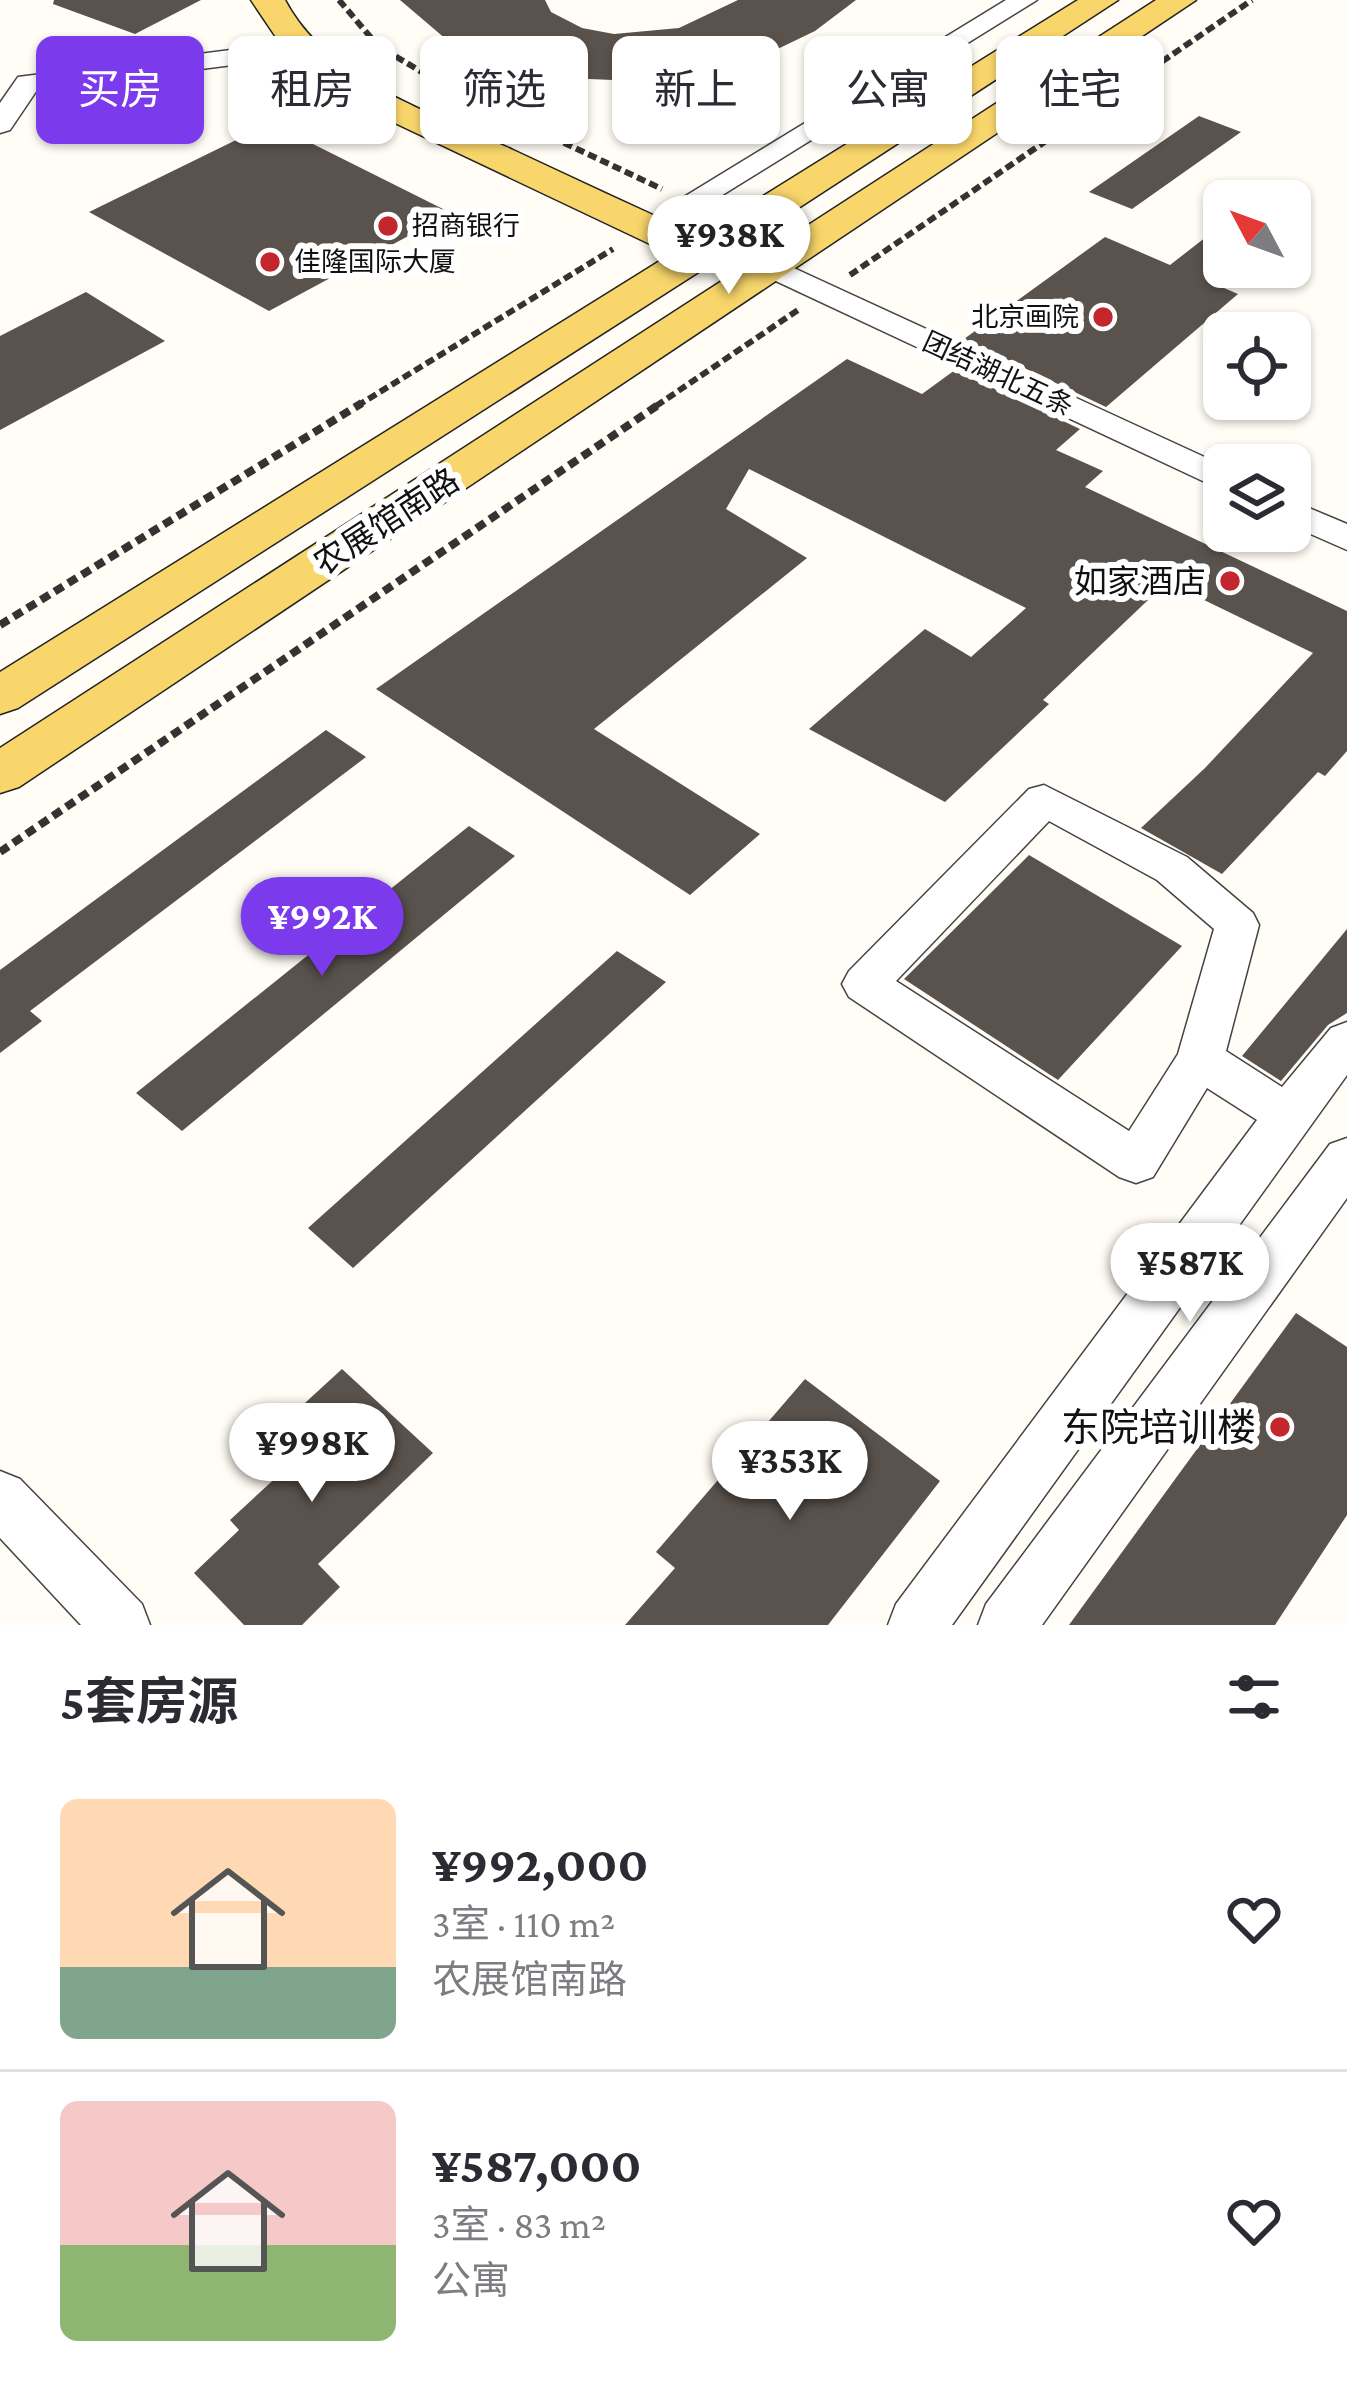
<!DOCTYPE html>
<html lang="zh">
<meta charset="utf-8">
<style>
:root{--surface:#fff;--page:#f2f2f3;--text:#2b2b33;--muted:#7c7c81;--line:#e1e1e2;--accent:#7c3aed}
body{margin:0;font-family:"Crimson Pro","Noto Sans SC",serif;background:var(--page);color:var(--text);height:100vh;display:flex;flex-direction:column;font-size:45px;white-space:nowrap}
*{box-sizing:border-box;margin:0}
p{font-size:39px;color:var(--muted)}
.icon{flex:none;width:66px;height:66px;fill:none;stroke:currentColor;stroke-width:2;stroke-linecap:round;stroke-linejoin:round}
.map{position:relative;height:1625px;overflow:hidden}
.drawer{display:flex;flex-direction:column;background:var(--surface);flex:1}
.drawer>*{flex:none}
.top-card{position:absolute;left:36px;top:36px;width:1275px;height:108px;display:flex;gap:24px}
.needle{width:78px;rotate:311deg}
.buttons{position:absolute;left:1203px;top:180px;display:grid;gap:24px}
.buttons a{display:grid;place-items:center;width:108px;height:108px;border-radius:18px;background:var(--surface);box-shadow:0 3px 9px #0004;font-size:60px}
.price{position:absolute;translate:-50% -102px;padding:0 27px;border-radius:42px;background:#fff;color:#222;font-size:39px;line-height:78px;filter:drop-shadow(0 3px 6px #0008)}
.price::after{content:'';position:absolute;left:50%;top:72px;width:36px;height:27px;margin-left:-18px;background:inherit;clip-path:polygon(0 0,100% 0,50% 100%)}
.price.current{background:var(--accent);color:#fff}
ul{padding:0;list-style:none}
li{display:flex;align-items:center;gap:36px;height:300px;padding:0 60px}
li+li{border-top:3px solid var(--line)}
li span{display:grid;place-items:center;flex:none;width:336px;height:240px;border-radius:18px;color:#555}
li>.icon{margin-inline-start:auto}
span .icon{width:144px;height:144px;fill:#fffc;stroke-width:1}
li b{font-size:51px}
h2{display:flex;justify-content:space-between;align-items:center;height:144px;padding:0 60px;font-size:51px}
.chip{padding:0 42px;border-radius:18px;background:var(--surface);box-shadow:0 3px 9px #0004;font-size:42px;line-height:108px}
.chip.current{background:var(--accent);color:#fff}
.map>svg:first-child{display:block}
.building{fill:#5a524d}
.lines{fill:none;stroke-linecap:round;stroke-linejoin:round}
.minor-casing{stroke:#444;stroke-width:3}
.major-casing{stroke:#222;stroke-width:3}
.path-far1{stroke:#333;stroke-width:6;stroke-dasharray:9 4.5;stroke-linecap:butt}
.path{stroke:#333;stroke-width:8;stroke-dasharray:10 6;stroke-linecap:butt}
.minor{fill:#fff;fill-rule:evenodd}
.major{fill:#f9d66b;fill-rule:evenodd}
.poi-dot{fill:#c4262e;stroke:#fff;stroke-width:4.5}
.labels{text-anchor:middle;stroke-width:12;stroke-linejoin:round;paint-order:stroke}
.far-poi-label{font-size:27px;fill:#111;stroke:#fff;text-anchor:start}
.far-street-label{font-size:27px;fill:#111;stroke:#fff}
.street-label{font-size:33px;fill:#111;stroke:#fff}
.poi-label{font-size:33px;fill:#111;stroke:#fff;text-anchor:end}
.near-poi-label{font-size:39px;fill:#111;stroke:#fff;text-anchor:end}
</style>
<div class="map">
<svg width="1347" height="1625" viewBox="0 0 1347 1625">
<rect width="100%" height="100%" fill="#fffdf5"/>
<path class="building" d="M54,0H201L135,34L53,4Z
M400,0H545L551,12L582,28L614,34L679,28L738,0H856L815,31L763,56L703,72L637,81L565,78L504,63L447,40Z
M1199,116L1241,132L1132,209L1089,192Z
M271,123L451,213L269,311L89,212Z
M1224,223V288L1238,294L1106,407L964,339L1105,237L1170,265Z
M86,292L165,341L0,430V336Z
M847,359L922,394L955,370L1080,429L1056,450L1103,471L1085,487L1347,611V751L1325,776L1318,772L1222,874L1141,828L1205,768L1313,653L1167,582L1043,700L1049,704L945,802L809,729L925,629L971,657L1026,608L749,469L726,509L807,558L594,729L760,834L690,895L376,689Z
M326,730L366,757L30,1011L42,1021L0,1053V970Z
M469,826L515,856L182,1131L136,1093Z
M1029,855L1182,946L1058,1080L904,979Z
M1347,929V1013L1328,1025L1281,1081L1242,1056Z
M617,951L666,982L353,1268L308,1228Z
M1296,1313L1347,1347V1515L1275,1625H1069Z
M342,1369L433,1453L318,1564L340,1587L302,1625H244L194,1573L239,1530L230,1520L295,1460L270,1435Z
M805,1379L940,1481L828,1625H625L675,1568L656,1552Z"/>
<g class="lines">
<defs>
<path id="minor" d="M1006,0H1037L682,220L671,223L656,214Z
M301,41L314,49L311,55L37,90L10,130L0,133V103L18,77Z
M772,258L1224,466V491L761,274L756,267L761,260Z
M1290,500L1347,524V550L1290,525Z
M1044,785L1187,857L1253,913L1259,925L1226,1051L1282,1087L1331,1028L1347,1022V1075L952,1625H888L896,1604L1257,1120L1207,1088L1153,1177L1136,1183L1119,1177L849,997L842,984L849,971L1029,789ZM1049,821L1157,880L1214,929L1178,1054L1129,1131L896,981Z
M1347,1138V1198L1042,1625H978L986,1604L1330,1144Z
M0,1471L20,1479L142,1604L150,1625H81L0,1538Z"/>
<path id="major" d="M251,0H285C328,82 434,113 513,150C575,179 637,208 699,236L1078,0H1118L737,248L748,258L742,266L728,270L708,266L18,708L0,714V672L671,254L357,105L286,52Z
M1156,0H1196L19,787L0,793V748Z"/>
</defs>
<use href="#minor" class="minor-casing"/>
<use href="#major" class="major-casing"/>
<path class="path-far1" d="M339,0L378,46L454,91L662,189
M850,275L1252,0
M357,406L613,249
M656,406L798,310"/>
<path class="path" d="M0,625L362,403
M0,852L661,403"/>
<use href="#minor" class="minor"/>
<use href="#major" class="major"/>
</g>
<g class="poi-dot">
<circle cx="388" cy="226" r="12"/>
<circle cx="270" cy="262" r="12"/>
<circle cx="1103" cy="317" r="12"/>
<circle cx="1230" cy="581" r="12"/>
<circle cx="1280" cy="1427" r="12"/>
</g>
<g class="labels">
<g class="far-poi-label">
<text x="412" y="235">招商银行</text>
<text x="294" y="271">佳隆国际大厦</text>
<text x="1079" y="326" text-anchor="end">北京画院</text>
</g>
<g class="far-street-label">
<text transform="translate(998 374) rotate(25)" y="9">团结湖北五条</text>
</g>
<g class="street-label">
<text transform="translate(386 521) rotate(-33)" y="12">农展馆南路</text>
</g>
<g class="poi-label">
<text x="1206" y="593">如家酒店</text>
</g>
<g class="near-poi-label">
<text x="1256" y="1441">东院培训楼</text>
</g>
</g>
</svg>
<div class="buttons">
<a><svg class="needle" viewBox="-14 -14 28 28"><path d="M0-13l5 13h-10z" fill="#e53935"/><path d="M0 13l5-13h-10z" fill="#7c7c81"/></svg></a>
<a><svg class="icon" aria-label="locate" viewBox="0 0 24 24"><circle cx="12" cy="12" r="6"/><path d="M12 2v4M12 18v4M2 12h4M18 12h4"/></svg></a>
<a><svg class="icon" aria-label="layers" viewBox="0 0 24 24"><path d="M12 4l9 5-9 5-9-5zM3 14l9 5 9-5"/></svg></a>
</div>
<b class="price" style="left:729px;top:297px">¥938K</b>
<b class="price current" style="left:322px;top:979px">¥992K</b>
<b class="price" style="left:1190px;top:1325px">¥587K</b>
<b class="price" style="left:312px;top:1505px">¥998K</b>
<b class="price" style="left:790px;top:1523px">¥353K</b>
<div class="top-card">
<a class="chip current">买房</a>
<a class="chip">租房</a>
<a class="chip">筛选</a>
<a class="chip">新上</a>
<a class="chip">公寓</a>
<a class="chip">住宅</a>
</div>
</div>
<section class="drawer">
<h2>5套房源<svg class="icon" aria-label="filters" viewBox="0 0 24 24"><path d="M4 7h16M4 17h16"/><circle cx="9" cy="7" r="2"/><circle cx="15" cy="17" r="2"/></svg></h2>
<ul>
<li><span style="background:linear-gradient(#ffd9b3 70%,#7fa58c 0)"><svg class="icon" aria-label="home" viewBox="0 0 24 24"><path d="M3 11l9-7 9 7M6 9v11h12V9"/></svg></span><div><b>¥992,000</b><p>3室 · 110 m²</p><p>农展馆南路</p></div><svg class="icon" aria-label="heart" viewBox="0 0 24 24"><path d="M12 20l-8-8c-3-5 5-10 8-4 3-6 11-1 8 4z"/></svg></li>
<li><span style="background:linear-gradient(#f6c9c9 60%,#8fb573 0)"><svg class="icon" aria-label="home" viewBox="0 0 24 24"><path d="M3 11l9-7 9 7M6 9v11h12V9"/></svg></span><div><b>¥587,000</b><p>3室 · 83 m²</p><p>公寓</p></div><svg class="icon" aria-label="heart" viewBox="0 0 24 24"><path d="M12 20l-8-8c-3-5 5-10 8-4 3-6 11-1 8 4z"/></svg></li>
</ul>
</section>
